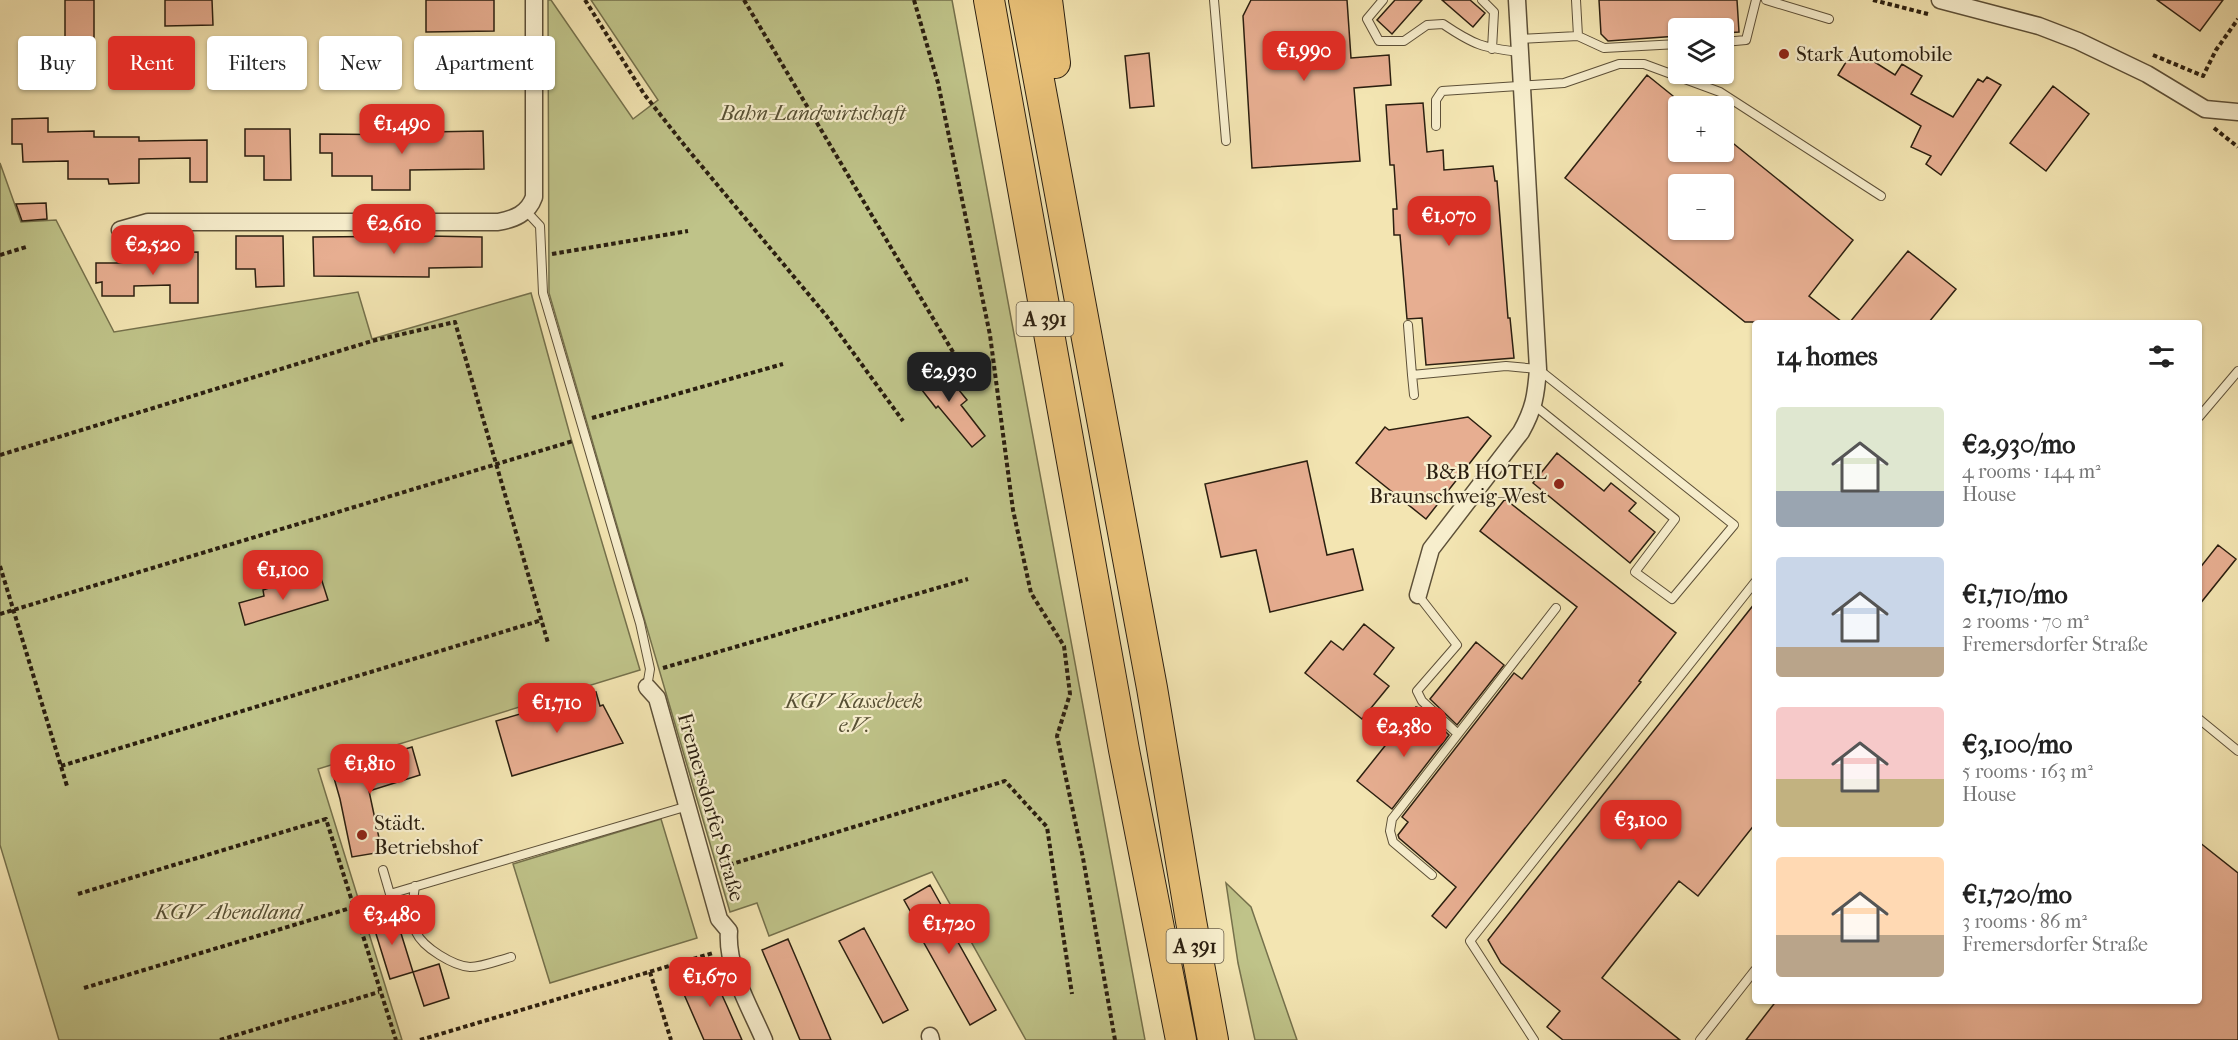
<!DOCTYPE html>
<meta charset="utf-8">
<style>
:root{--surface:#fff;--page:#f6f6f6;--text:#222;--muted:#767676;--accent:#d93025}
body{margin:0;font-family:"IM FELL French Canon",serif;background:var(--page);color:var(--text);height:100vh;display:flex;flex-direction:column;font-size:22px;white-space:nowrap}
*{box-sizing:border-box;margin:0}
p{font-size:20px;color:var(--muted)}
.icon{flex:none;width:33px;height:33px;fill:none;stroke:currentColor;stroke-width:2;stroke-linecap:round;stroke-linejoin:round}
.map{position:relative;flex:1;overflow:hidden}
.sheet{position:absolute;left:1752px;top:320px;width:450px;height:684px;display:flex;flex-direction:column;background:var(--surface);border-radius:6px;box-shadow:0 2px 4px #0004}
.sheet>*{flex:none}
.banner{position:absolute;left:18px;top:36px;width:570px;height:54px;display:flex;gap:12px}
.controls{position:absolute;left:1668px;top:18px;display:grid;gap:12px}
.controls a{display:grid;place-items:center;width:66px;height:66px;border-radius:6px;background:var(--surface);box-shadow:0 2px 4px #0004;font-size:30px}
.price{position:absolute;translate:-50% -51px;padding:0 14px;border-radius:12px;background:var(--accent);color:#fff;font-size:20px;line-height:39px;filter:drop-shadow(0 2px 3px #0008)}
.price::after{content:'';position:absolute;left:50%;top:36px;width:18px;height:14px;margin-left:-9px;background:inherit;clip-path:polygon(0 0,100% 0,50% 100%)}
.price.selected{background:#222;color:#fff}
ul{padding:0;list-style:none}
li{display:flex;align-items:center;gap:18px;height:150px;padding:0 24px}
li span{display:grid;place-items:center;flex:none;width:168px;height:120px;border-radius:6px;color:#555}
li>.icon{margin-inline-start:auto}
span .icon{width:72px;height:72px;fill:#fffc;stroke-width:1}
li b{font-size:26px}
h2{display:flex;justify-content:space-between;align-items:center;height:72px;padding:0 24px;font-size:26px}
.chip{padding:0 21px;border-radius:6px;background:var(--surface);box-shadow:0 2px 4px #0004;font-size:21px;line-height:54px}
.chip.selected{background:var(--accent);color:#fff}
.map>svg:first-child{display:block}
.green{fill:#bfc389;stroke:#75714c;stroke-width:1.5}
.building{fill:#e7ae91;stroke:#2b1f10;stroke-width:1.5;fill-rule:evenodd}
.lines{fill:none;stroke-linecap:round;stroke-linejoin:round}
.service-casing{stroke:#5d5038;stroke-width:10}
.minor-casing{stroke:#5d5038;stroke-width:19}
.motorway-casing{stroke:#2b1f10;stroke-width:32}
.path{stroke:#2b1f10;stroke-width:4;stroke-dasharray:4.5 3;stroke-linecap:butt}
.service{stroke:#f7eecd;stroke-width:8}
.minor{stroke:#f7eecd;stroke-width:16}
.motorway{stroke:#eac279;stroke-width:30}
.poi-dot{fill:#8f2418;stroke:#f7eecd;stroke-width:2}
.labels{text-anchor:middle;stroke-width:4.5;stroke-linejoin:round;paint-order:stroke}
.shield{fill:#f7eecd;stroke:#685d49;stroke-width:1.5}
.shield-label{font-size:20px;font-weight:bold;fill:#2b1f10}
.poi-label{font-size:21px;fill:#2b1f10;stroke:#f7eecd;text-anchor:start}
.park-label{font-size:21px;font-style:italic;fill:#575034;stroke:#f7eecd}
.street-label{font-size:21px;fill:#2b1f10;stroke:#f7eecd}
</style>
<div class="map">
<svg width="2238" height="1040" viewBox="0 0 2238 1040">
<rect width="100%" height="100%" fill="#f3e5b2"/>
<filter id="stains"><feTurbulence type="fractalNoise" baseFrequency=".00333" numOctaves="4"/><feColorMatrix values="0 0 0 0 .2 0 0 0 0 .09 0 0 0 0 .02 0 0 0 .5 -.17"/></filter>
<radialGradient id="worn" r=".72"><stop offset=".6" stop-color="#630" stop-opacity="0"/><stop offset="1" stop-color="#630" stop-opacity=".3"/></radialGradient>
<path class="green" d="M548,0H551L633,119L658,100L591,0H952L1145,1040H1026L932,872L769,936L757,903L730,912L549,293Z
M0,163L21,222L56,220L114,332L358,292L372,339L531,293L570,435L640,670L318,769L402,1040H59L0,845Z
M661,819L697,938L550,983L513,864Z
M1226,883L1251,907L1297,1040H1255L1238,963Z"/>
<path class="building" d="M65,0H94V51H65Z
M165,0H212L213,25L165,26Z
M426,0H494V31L426,32Z
M1251,0H1347L1351,58L1389,55L1391,85L1354,88L1360,161L1252,168L1243,16Z
M1395,0H1422L1392,34L1377,20Z
M1442,0H1470L1485,13L1473,27Z
M1599,0H1737L1739,32L1724,33V28H1678V36L1608,41L1601,34Z
M2157,0H2223L2200,31Z
M1854,49L1895,75L1902,64L1922,76L1911,94L1953,117L1978,79L1983,82L1987,77L2001,85L1941,175L1926,164L1931,156L1911,147L1921,126L1838,75Z
M1149,53L1154,106L1130,108L1125,56Z
M1647,75L1678,100V152H1724V136L1853,240L1809,296L1842,322H1745L1565,178ZM1678,184H1724V230H1678Z
M2053,86L2089,114L2046,171L2010,143Z
M1423,103L1427,152L1443,150L1444,170L1493,166L1495,181H1497L1508,318H1510L1514,358L1426,365L1422,318L1407,319L1400,235H1394L1393,209H1397L1394,165H1390L1386,105Z
M48,118V132L94,131V137H139V141L207,140V182H190V158L139,159V183L109,184L108,179H68V161L23,162L22,144H12V119Z
M245,129H290L291,180H264V156H245Z
M483,131L484,169L410,170V190H372V176H332V153H320V134L427,135V132Z
M46,203L47,219L22,221L16,204Z
M236,236H283L284,286L256,287L255,269H236Z
M428,236L482,237V267L429,268V277L314,276L313,237Z
M1908,251L1956,289L1929,322H1850Z
M198,252V303H170V285L134,286V296H102V282L96,283V263H151L150,253Z
M929,362L942,378L946,374L967,400L961,405L985,436L972,447L938,406L936,408L918,385L924,381L917,372Z
M1468,417L1491,436L1426,519L1356,463L1385,427L1389,430Z
M1557,453L1604,491L1611,483L1636,503L1629,511L1655,532L1630,563L1533,483Z
M1307,461L1327,555L1353,549L1363,590L1270,612L1256,550L1221,557L1205,484Z
M1505,499L1676,633L1639,681L1641,682L1446,928L1432,916L1456,887L1399,838L1398,835L1408,822L1402,817L1514,673L1522,679L1577,607L1480,531Z
M2218,545L2236,559L2199,605V569Z
M321,578L328,600L245,625L239,603L264,596L263,590L281,584L282,590Z
M1755,603V824L1698,896L1679,881L1602,978L1680,1040H1563L1547,1027L1560,1011L1501,963L1488,940Z
M1364,624L1394,648L1374,674L1389,686L1362,719L1305,673L1331,641L1343,650Z
M1476,642L1504,665L1457,725L1430,699Z
M596,692L600,706L603,705L623,743L512,776L496,721Z
M1416,707L1422,709L1449,735L1392,809L1357,781Z
M412,747L420,775L369,791L382,852L352,857L340,799L332,771Z
M2199,842L2238,873V1040H1746L1777,1000H2199Z
M930,885L953,926L950,928L996,1010L970,1025L924,943L927,941L904,900Z
M395,914L413,972L390,979L372,921Z
M864,928L908,1010L883,1023L839,941Z
M788,939L806,981L831,1040H800L780,992L762,950Z
M439,964L449,998L424,1006L413,972Z
M710,969L727,1006L742,1040H704L679,983Z"/>
<g class="lines">
<defs>
<path id="service" d="M1214,0L1226,141
M1383,0L1367,19L1379,41H1404L1427,25L1443,24C1474,45 1483,48 1520,52
M1482,0L1494,12L1492,49
M1576,0L1578,36
M1766,0L1829,19
M1520,39L1578,36L1604,48L1678,44
M1724,42L1746,40L1756,0
M1436,126V100L1442,91L1564,83L1619,64H1644L1720,92L1881,196
M526,211L540,226L543,293L640,623L650,669L647,687
M1408,325L1412,375L1506,366L1538,369L1734,525L1672,599L1635,572L1675,519L1534,405
M1412,375L1414,395
M2199,417L2238,371
M1418,595L1457,645L1417,691L1422,701L1458,734
M2199,719L2238,751
M383,870L390,894L688,806
M1432,875L1393,842L1390,831L1392,819L1556,608
M415,886C413,901 410,918 416,932C423,948 454,966 470,967C483,967 499,960 511,957
M1534,1040L1470,941L1755,582
M1700,1040L1755,970"/>
<path id="minor" d="M1940,0L2039,26L2078,41L2147,74L2205,109L2238,112
M120,230L148,222H498C514,219 528,214 534,197V0
M1418,595L1431,549L1521,432C1534,409 1536,395 1538,369L1517,0
M647,687L657,698L719,919L729,931C726,968 750,1007 764,1040
M930,1036L931,1040"/>
<path id="motorway" d="M989,0L1124,750L1181,1040
M1024,0L1152,688L1191,921L1213,1040
M1047,0L1055,63"/>
</defs>
<use href="#service" class="service-casing"/>
<use href="#minor" class="minor-casing"/>
<use href="#motorway" class="motorway-casing"/>
<path class="path" d="M585,0L644,94L685,146L825,314L903,421
M744,0L969,379
M914,0L938,83L990,335L1013,510L1031,593L1064,646L1070,694L1057,736L1083,858L1115,1040
M1873,0L1928,14
M2153,55L2203,76L2216,50L2238,19
M2214,128L2238,147
M552,254L688,231
M0,255L26,247
M592,418L783,364
M0,455L372,341L455,322L548,643
M0,566L67,786
M0,614L573,441
M663,668L968,579
M61,766L542,620
M722,867L1005,781L1047,827L1072,994
M78,894L326,819L396,1040
M650,972L671,1040
M84,988L354,907
M220,1040L379,992
M420,1040L713,953"/>
<use href="#service" class="service"/>
<use href="#minor" class="minor"/>
<use href="#motorway" class="motorway"/>
</g>
<g class="poi-dot">
<circle cx="1784" cy="54" r="6"/>
<circle cx="1559" cy="484" r="6"/>
<circle cx="362" cy="835" r="6"/>
</g>
<g class="labels">
<g class="shield">
<rect x="1016.5" y="302" width="57" height="34" rx="4.5"/>
<rect x="1166.5" y="929" width="57" height="34" rx="4.5"/>
</g>
<g class="shield-label">
<text x="1045" y="326">A 391</text>
<text x="1195" y="953">A 391</text>
</g>
<g class="poi-label">
<text x="1796" y="61">Stark Automobile</text>
<text x="1547" y="479" text-anchor="end">B&amp;B HOTEL<tspan x="1547" dy="24">Braunschweig-West</tspan></text>
<text x="374" y="830">Städt.<tspan x="374" dy="24">Betriebshof</tspan></text>
</g>
<g class="park-label">
<text x="813" y="120">Bahn-Landwirtschaft</text>
<text x="854" y="708">KGV Kassebeek<tspan x="854" dy="24">e.V.</tspan></text>
<text x="228" y="919">KGV Abendland</text>
</g>
<g class="street-label">
<text transform="translate(711 807) rotate(74)" y="7">Fremersdorfer Straße</text>
</g>
</g>
<rect width="100%" height="100%" filter="url(#stains)"/>
<rect width="100%" height="100%" fill="url(#worn)"/>
</svg>
<div class="controls">
<a><svg class="icon" aria-label="layers" viewBox="0 0 24 24"><path d="M12 4l9 5-9 5-9-5zM3 14l9 5 9-5"/></svg></a>
<a>+</a>
<a>−</a>
</div>
<b class="price" style="left:1304px;top:82px">€1,990</b>
<b class="price" style="left:402px;top:155px">€1,490</b>
<b class="price" style="left:1449px;top:247px">€1,070</b>
<b class="price" style="left:394px;top:255px">€2,610</b>
<b class="price" style="left:153px;top:276px">€2,520</b>
<b class="price selected" style="left:949px;top:403px">€2,930</b>
<b class="price" style="left:283px;top:601px">€1,100</b>
<b class="price" style="left:557px;top:734px">€1,710</b>
<b class="price" style="left:1404px;top:758px">€2,380</b>
<b class="price" style="left:370px;top:795px">€1,810</b>
<b class="price" style="left:1641px;top:851px">€3,100</b>
<b class="price" style="left:392px;top:946px">€3,480</b>
<b class="price" style="left:949px;top:955px">€1,720</b>
<b class="price" style="left:710px;top:1008px">€1,670</b>
<div class="banner">
<a class="chip">Buy</a>
<a class="chip selected">Rent</a>
<a class="chip">Filters</a>
<a class="chip">New</a>
<a class="chip">Apartment</a>
</div>
<section class="sheet">
<h2>14 homes<svg class="icon" aria-label="filters" viewBox="0 0 24 24"><path d="M4 7h16M4 17h16"/><circle cx="9" cy="7" r="2"/><circle cx="15" cy="17" r="2"/></svg></h2>
<ul>
<li><span style="background:linear-gradient(#dfe7d0 70%,#9aa5b1 0)"><svg class="icon" aria-label="home" viewBox="0 0 24 24"><path d="M3 11l9-7 9 7M6 9v11h12V9"/></svg></span><div><b>€2,930/mo</b><p>4 rooms · 144 m²</p><p>House</p></div></li>
<li><span style="background:linear-gradient(#c9d6e8 75%,#b9a48a 0)"><svg class="icon" aria-label="home" viewBox="0 0 24 24"><path d="M3 11l9-7 9 7M6 9v11h12V9"/></svg></span><div><b>€1,710/mo</b><p>2 rooms · 70 m²</p><p>Fremersdorfer Straße</p></div></li>
<li><span style="background:linear-gradient(#f6c9c9 60%,#c2b280 0)"><svg class="icon" aria-label="home" viewBox="0 0 24 24"><path d="M3 11l9-7 9 7M6 9v11h12V9"/></svg></span><div><b>€3,100/mo</b><p>5 rooms · 163 m²</p><p>House</p></div></li>
<li><span style="background:linear-gradient(#ffd9b3 65%,#b9a48a 0)"><svg class="icon" aria-label="home" viewBox="0 0 24 24"><path d="M3 11l9-7 9 7M6 9v11h12V9"/></svg></span><div><b>€1,720/mo</b><p>3 rooms · 86 m²</p><p>Fremersdorfer Straße</p></div></li>
</ul>
</section>
</div>
